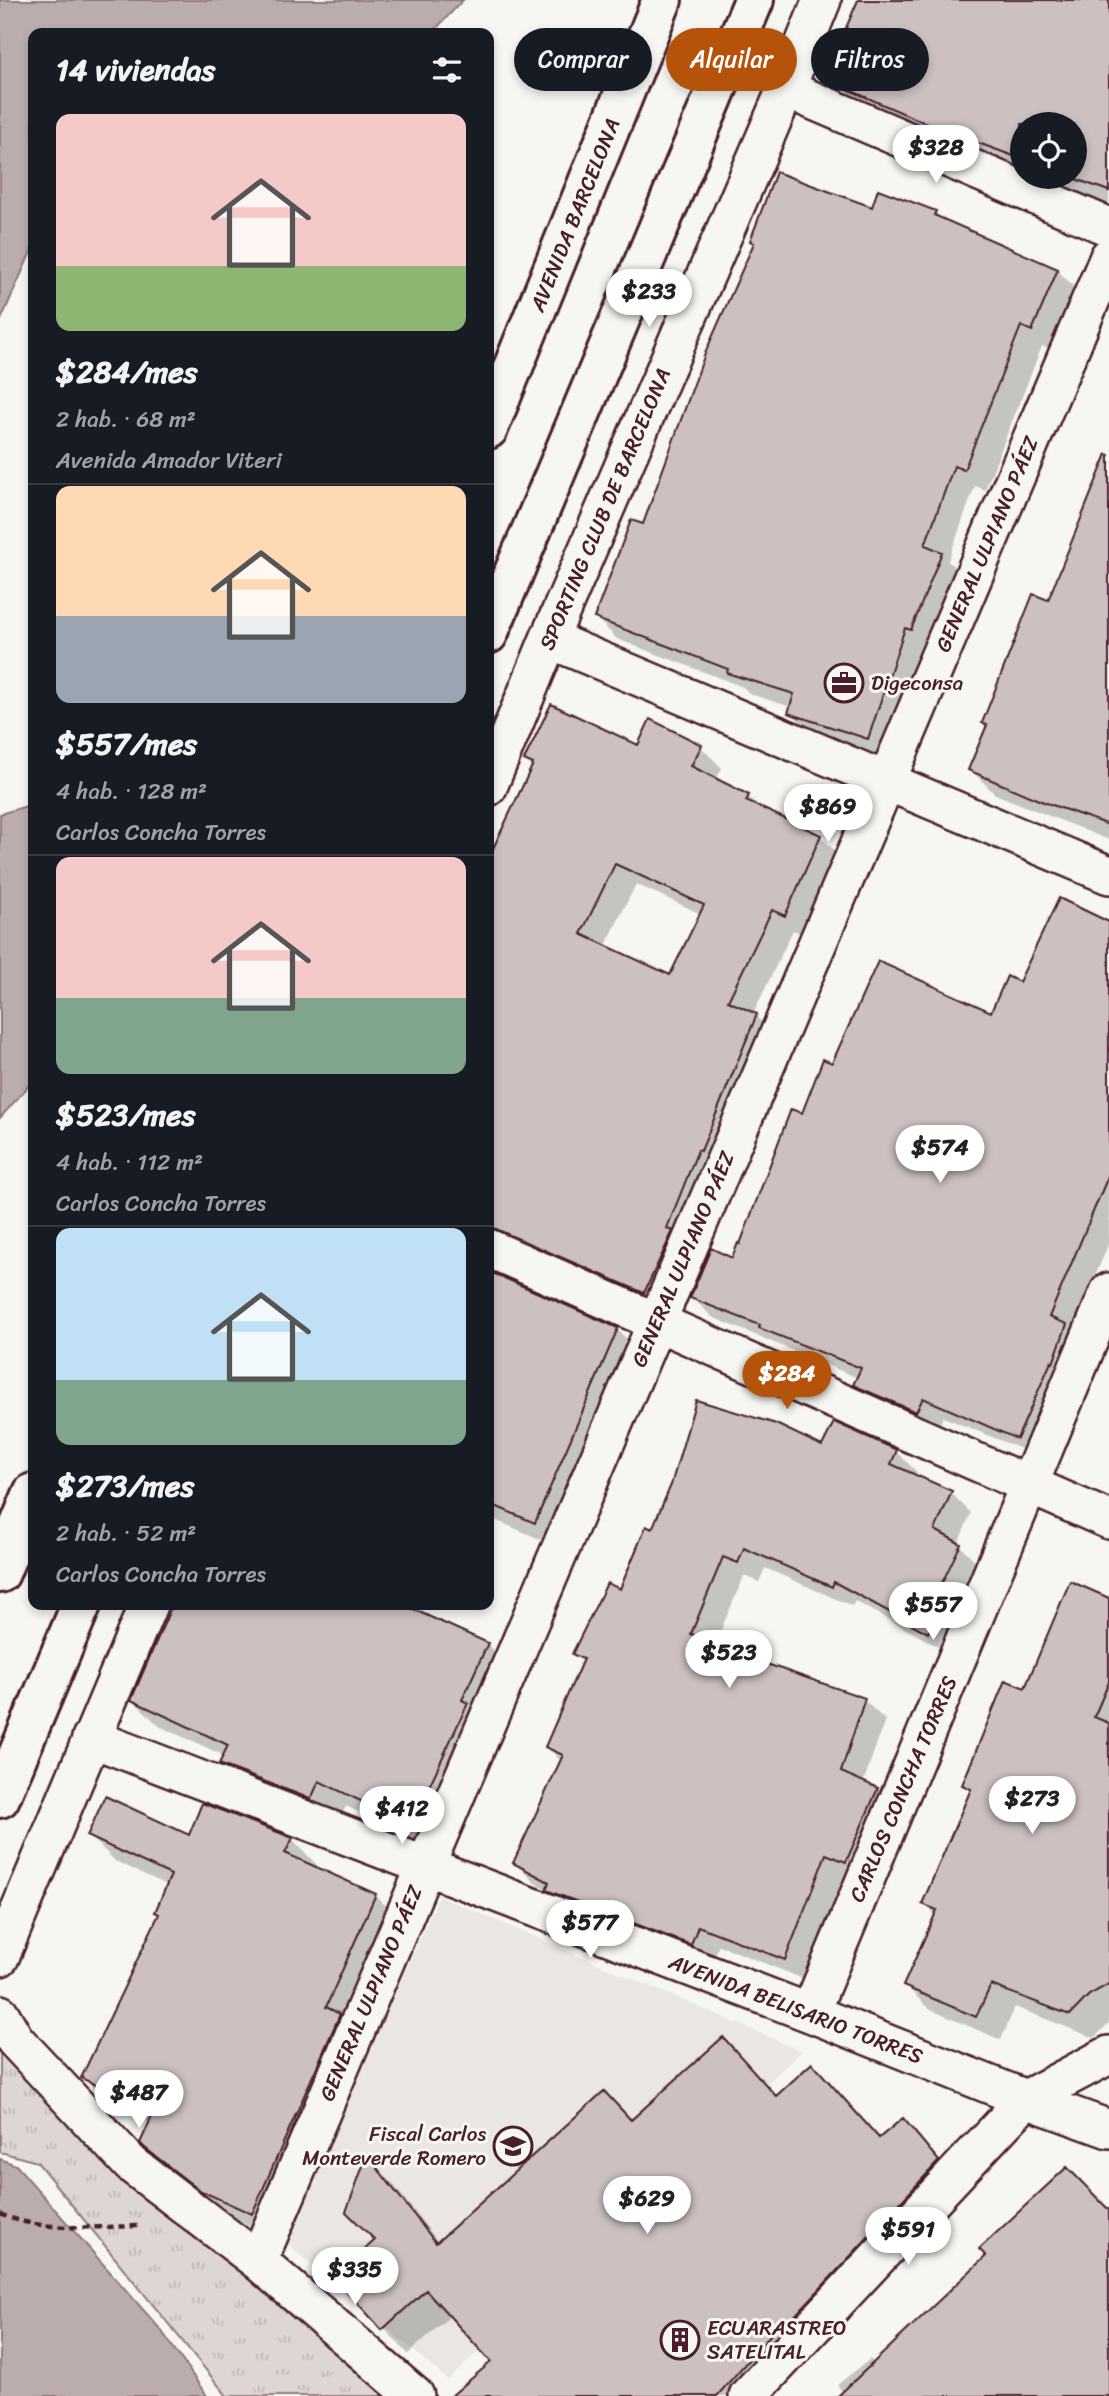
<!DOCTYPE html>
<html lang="es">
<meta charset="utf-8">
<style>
:root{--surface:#171b24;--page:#242831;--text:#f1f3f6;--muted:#9ea1a6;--line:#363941;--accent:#b45309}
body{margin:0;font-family:Sriracha,sans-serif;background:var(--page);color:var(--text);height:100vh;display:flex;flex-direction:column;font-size:26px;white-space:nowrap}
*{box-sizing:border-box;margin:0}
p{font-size:23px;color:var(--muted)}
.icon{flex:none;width:38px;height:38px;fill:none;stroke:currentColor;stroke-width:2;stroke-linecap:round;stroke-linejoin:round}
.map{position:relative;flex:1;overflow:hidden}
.details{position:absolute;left:28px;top:28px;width:466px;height:1582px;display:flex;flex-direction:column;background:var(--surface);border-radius:14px;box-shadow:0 4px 10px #0003}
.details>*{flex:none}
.top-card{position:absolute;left:514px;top:28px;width:488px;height:63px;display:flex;gap:14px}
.buttons{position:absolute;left:1010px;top:112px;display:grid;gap:14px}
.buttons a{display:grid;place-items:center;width:77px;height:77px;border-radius:50%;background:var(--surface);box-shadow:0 4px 10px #0003;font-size:35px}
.price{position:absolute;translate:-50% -60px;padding:0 16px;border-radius:24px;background:#fff;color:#222;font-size:23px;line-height:46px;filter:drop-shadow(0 2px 4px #0008)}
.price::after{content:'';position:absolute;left:50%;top:42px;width:21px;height:16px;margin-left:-10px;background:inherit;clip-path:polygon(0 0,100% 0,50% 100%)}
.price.current{background:var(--accent);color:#fff}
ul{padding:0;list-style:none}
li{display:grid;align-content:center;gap:14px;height:371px;padding:0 28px}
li+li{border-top:2px solid var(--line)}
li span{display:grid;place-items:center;height:217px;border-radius:14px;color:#555}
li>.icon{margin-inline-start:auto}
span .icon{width:126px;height:126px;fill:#fffc;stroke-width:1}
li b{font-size:30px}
h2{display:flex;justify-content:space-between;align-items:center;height:84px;padding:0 28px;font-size:30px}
.pill{padding:0 24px;border-radius:32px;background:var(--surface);box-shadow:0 4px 10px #0003;font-size:24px;line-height:63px}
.pill.current{background:var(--accent);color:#fff}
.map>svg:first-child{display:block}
.built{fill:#e9e6e3}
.park{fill:url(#park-tufts);stroke:#947a80;stroke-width:2}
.water{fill:#bbadae;stroke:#8e747a;stroke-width:2}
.shadow{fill:#0003;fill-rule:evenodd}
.building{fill:#ccc1c0;stroke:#4a1f2b;stroke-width:2;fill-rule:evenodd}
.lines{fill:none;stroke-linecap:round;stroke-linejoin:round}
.street-casing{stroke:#4a1f2b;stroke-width:42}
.secondary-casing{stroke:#4a1f2b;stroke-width:44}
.path{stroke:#4a1f2b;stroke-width:4.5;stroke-dasharray:7 5;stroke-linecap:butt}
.street{stroke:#f6f6f2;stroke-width:37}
.secondary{stroke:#f6f6f2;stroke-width:38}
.labels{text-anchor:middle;stroke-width:6;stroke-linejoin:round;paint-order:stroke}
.street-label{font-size:21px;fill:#4a1f2b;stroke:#f6f6f2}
.poi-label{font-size:21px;fill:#4a1f2b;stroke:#f6f6f2;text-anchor:start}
</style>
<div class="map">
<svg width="1109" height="2396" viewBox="0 0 1109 2396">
<defs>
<pattern id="park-tufts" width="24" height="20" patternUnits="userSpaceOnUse" patternTransform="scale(1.75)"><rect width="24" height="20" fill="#ddd6d5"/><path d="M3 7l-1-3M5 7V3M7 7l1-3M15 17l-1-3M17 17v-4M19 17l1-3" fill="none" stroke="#bfb7b7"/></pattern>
</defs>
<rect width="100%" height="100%" fill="#f6f6f2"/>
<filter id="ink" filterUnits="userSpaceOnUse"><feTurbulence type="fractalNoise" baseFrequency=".0143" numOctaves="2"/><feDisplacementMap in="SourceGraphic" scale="14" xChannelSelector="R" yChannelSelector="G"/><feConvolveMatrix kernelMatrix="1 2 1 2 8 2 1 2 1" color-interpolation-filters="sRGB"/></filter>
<g filter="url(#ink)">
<path class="built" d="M439,1896L802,2051L448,2380L285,2242Z"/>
<path class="park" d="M0,2037L412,2396H227L37,2162L0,2152Z"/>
<path class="water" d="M0,0H463L432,33H33V247L0,322Z
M33,804V1081L0,1118V814Z
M0,2159L16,2165L161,2330L207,2396H0Z"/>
<path class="shadow" d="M860,0H1109V204L1035,177H1074V124H1022V171L939,134L937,139L849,102L826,79Z
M873,209L935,212L943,221L1057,270L1078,291L1053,351L1042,346L985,490L975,486L948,561L962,574L889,759L811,733L790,712L791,707L750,694L743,687L617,639L596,618L644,527Z
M1109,454V840L995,794L970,769L1049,602Z
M638,747H701L722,768L716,780L748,796L761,810L820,836L841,857L806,936L793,930L753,1014L778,1037L666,1313L488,1239V861L533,767L526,760ZM636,884L701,914L671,978L605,947Z
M1109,923V1243L1072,1331L1087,1346L1039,1456L943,1417L936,1432L875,1405L855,1384L858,1378L712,1317L692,1297L733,1260L803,1116L833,1065L992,1015L1020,984Z
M488,1273L617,1329L643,1356L561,1548L488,1517Z
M823,1449L896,1452L917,1472L914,1476L951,1493L971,1513L958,1544L981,1566L948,1652L855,1601L852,1606L765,1568L759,1582L744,1576L714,1646L864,1700L885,1720L863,1783L877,1789L897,1809L867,1881L847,1873L806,1980L719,1945L712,1964L568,1909L549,1890L535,1883L515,1863L562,1762L547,1747L583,1662L575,1653L620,1592L653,1531ZM956,1550H960L935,1599L932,1598Z
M1109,1599V2023L1094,2038L1015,2007L1001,2040L929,2009L905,1985L936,1915L924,1903L972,1792L964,1784L1026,1690Z
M174,1605H416L429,1618L487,1644L513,1671L437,1850L346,1806L337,1825L247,1790L221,1764L225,1756L159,1726L133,1700Z
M89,1835L292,1839L317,1865L316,1869L375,1895L401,1921L278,2238L227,2215L173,2174L142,2143L151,2123L109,2103L83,2077L160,1915L169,1886L115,1861Z
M723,2039L777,2097L812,2065L880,2139L903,2120L963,2187L763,2396H471L493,2362L451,2315L408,2354L337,2277L376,2240L368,2159L392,2183L439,2243L632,2122Z
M1109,2212V2396H842L844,2394L837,2385L870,2359L875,2364Z"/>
<path class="building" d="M858,0H1109V191L1070,177H1074V124H1022V159L937,128L824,79Z
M776,172L872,207L878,189L936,211L934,215L1058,269L1032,331L1021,326L964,470L954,466L925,545L942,552L911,630L905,628L868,739L788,713L794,694L727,673L728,669L594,618L631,520L643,524L706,351L754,243L750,241Z
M1107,454L1109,455V825L1041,801L968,770L987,725L982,723L1033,594L1048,600Z
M551,704L638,745L650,719L702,745L691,766L749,795L746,801L821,835L785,916L772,910L728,1001L757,1014L701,1151L698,1150L667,1228L673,1231L644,1293L496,1229L488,1227V859L533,764L524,760ZM615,864L704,905L670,975L581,934Z
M1059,898L1109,922V1174L1049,1317L1067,1324L1053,1363L1051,1362L1017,1439L923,1398L916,1412L853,1385L861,1368L759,1328L760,1325L690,1298L711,1248L732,1258L738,1243L740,1244L791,1109L802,1113L823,1059L832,1063L878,961L991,1012L1007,976L1019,982Z
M488,1271L618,1328L535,1523L488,1503Z
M696,1400L776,1424L822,1446L834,1422L897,1450L891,1464L952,1491L935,1530L961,1544L938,1591L947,1596L928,1633L834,1582L832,1587L744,1548L738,1563L723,1557L691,1634L761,1662L865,1698L841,1772L878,1788L846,1862L826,1854L785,1960L698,1926L691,1945L546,1890L549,1882L513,1863L563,1755L545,1747L583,1659L572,1654L607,1583L620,1589L646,1526L652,1529L671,1485Z
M1070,1581L1109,1598V1682L1094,1717L1109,1723V1984L1089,1995L1070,2015L991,1985L976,2017L903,1986L937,1910L922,1904L971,1789L962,1785L1005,1680L1025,1688Z
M172,1605H404L488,1643L462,1700L468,1703L411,1825L319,1781L311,1799L219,1764L228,1745L131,1700Z
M105,1796L189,1835L202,1803L293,1838L285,1853L376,1894L326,2007L340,2014L252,2214L199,2190L145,2148L140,2143L154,2112L81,2078L159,1914L155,1912L171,1875L87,1836Z
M723,2037L776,2096L812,2063L879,2138L903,2118L939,2161L790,2321L786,2317L717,2396H451L491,2362L426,2290L382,2330L334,2277L375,2240L346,2212L367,2155L436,2243L604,2091L631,2120Z
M1067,2167L1109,2210V2396H838L986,2256L979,2249Z"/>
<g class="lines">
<defs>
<path id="street" d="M786,89L1109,227
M549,639L1109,875
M488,787L549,639L786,89L822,0
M488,1248L1109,1520
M91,1738L810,2013L1026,2099L1109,2129
M0,1957L148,1605
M810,2013L1109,1292
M0,2014L15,2040L131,2164L258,2261L415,2396
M258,2261L1109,257
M748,2396L1026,2099L1109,2055"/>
<path id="secondary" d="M488,429L662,0
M488,634L754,0
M0,1573L33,1493
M0,1798L81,1605"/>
</defs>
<use href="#street" class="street-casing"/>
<use href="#secondary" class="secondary-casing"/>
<path class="path" d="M0,2214C42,2232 94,2227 139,2226"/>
<use href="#street" class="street"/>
<use href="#secondary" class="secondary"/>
</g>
</g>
<defs>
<symbol id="office-ring" viewBox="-11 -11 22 22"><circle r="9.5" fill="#f6f6f2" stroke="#4a1f2b" stroke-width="1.5"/><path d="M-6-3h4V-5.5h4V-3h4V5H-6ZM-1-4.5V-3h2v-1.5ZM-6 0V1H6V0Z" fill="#4a1f2b"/></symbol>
<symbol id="school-ring" viewBox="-11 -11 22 22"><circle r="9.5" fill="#f6f6f2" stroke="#4a1f2b" stroke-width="1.5"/><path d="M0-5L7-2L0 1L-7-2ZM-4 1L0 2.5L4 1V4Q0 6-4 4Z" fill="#4a1f2b"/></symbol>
<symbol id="building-ring" viewBox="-11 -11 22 22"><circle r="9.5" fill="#f6f6f2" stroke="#4a1f2b" stroke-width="1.5"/><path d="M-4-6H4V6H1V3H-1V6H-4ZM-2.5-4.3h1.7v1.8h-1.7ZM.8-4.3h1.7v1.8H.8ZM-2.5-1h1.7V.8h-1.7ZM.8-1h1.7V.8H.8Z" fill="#4a1f2b"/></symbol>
</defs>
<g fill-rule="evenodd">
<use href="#office-ring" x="822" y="661" width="44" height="44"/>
<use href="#school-ring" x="491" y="2124" width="44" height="44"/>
<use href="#building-ring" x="658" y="2318" width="44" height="44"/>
</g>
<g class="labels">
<g class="street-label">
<text transform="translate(575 215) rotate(-68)" y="7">AVENIDA BARCELONA</text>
<text transform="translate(605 509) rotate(-67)" y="7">SPORTING CLUB DE BARCELONA</text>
<text transform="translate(987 544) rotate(-67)" y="7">GENERAL ULPIANO PÁEZ</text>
<text transform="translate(683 1259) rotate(-67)" y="7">GENERAL ULPIANO PÁEZ</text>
<text transform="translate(903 1789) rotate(-67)" y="7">CARLOS CONCHA TORRES</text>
<text transform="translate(371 1993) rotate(-67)" y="7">GENERAL ULPIANO PÁEZ</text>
<text transform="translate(796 2009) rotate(21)" y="7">AVENIDA BELISARIO TORRES</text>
</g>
<g class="poi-label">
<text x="871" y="690">Digeconsa</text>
<text x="486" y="2141" text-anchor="end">Fiscal Carlos<tspan x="486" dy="24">Monteverde Romero</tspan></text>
<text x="707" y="2335">ECUARASTREO<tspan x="707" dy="24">SATELITAL</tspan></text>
</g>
</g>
</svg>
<div class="buttons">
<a><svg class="icon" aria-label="locate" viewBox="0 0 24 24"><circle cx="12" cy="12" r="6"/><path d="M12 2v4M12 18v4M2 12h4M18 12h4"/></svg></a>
</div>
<b class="price" style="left:936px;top:185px">$328</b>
<b class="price" style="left:649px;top:329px">$233</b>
<b class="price" style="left:828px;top:844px">$869</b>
<b class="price" style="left:940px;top:1185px">$574</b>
<b class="price current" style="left:787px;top:1411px">$284</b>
<b class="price" style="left:933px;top:1642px">$557</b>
<b class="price" style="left:729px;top:1690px">$523</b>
<b class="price" style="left:1032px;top:1836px">$273</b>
<b class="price" style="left:402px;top:1846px">$412</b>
<b class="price" style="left:590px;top:1960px">$577</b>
<b class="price" style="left:139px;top:2130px">$487</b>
<b class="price" style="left:647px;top:2236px">$629</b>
<b class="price" style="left:908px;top:2267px">$591</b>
<b class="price" style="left:355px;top:2307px">$335</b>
<div class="top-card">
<a class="pill">Comprar</a>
<a class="pill current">Alquilar</a>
<a class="pill">Filtros</a>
</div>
<section class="details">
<h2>14 viviendas<svg class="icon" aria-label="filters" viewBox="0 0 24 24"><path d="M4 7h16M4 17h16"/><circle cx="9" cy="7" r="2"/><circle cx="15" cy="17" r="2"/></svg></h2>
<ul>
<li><span style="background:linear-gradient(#f6c9c9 70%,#8fb573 0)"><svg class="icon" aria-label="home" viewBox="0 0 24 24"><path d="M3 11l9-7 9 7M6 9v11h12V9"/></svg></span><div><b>$284/mes</b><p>2 hab. · 68 m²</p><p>Avenida Amador Viteri</p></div></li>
<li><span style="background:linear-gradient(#ffd9b3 60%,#9aa5b1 0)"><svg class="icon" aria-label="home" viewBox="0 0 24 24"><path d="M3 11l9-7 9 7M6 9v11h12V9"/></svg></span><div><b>$557/mes</b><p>4 hab. · 128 m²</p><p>Carlos Concha Torres</p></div></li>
<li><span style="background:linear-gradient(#f6c9c9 65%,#7fa58c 0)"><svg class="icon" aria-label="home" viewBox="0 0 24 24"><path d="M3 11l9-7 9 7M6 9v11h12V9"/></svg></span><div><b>$523/mes</b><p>4 hab. · 112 m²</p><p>Carlos Concha Torres</p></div></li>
<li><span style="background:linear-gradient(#bfe0f5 70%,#7fa58c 0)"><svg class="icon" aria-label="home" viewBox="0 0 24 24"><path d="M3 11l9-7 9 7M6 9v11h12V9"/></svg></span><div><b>$273/mes</b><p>2 hab. · 52 m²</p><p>Carlos Concha Torres</p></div></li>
</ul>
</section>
</div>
